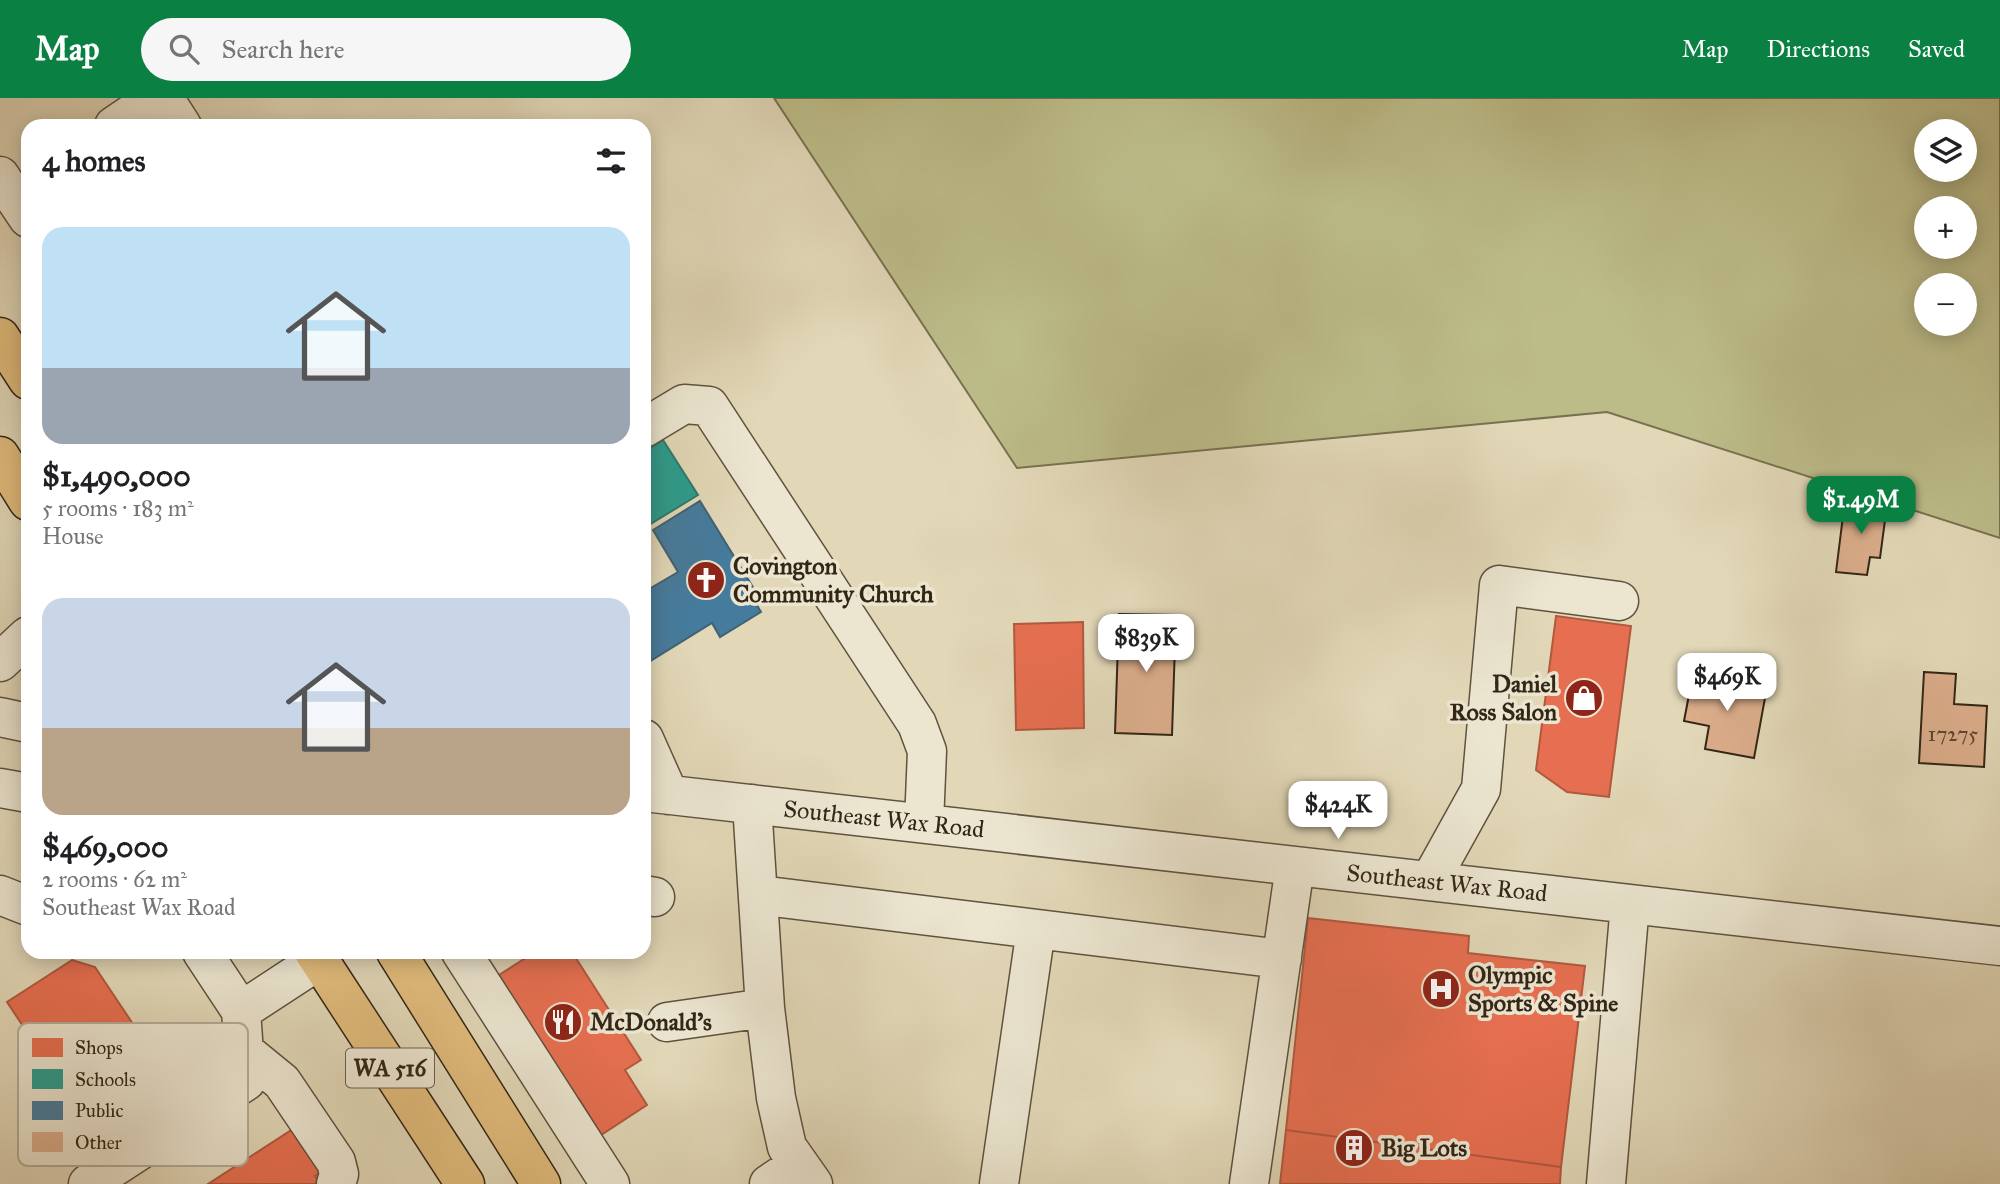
<!DOCTYPE html>
<meta charset="utf-8">
<style>
:root{--surface:#fff;--page:#f6f6f6;--text:#202124;--muted:#757577;--accent:#0b8043}
body{margin:0;font-family:"IM FELL Great Primer",serif;background:var(--page);color:var(--text);height:100vh;display:flex;flex-direction:column;font-size:26px;white-space:nowrap}
*{box-sizing:border-box;margin:0}
p{font-size:23px;color:var(--muted)}
.icon{flex:none;width:38px;height:38px;fill:none;stroke:currentColor;stroke-width:2;stroke-linecap:round;stroke-linejoin:round}
.map{position:relative;flex:1;overflow:hidden}
.details{position:absolute;left:21px;top:21px;width:630px;height:840px;display:flex;flex-direction:column;background:var(--surface);border-radius:21px;box-shadow:0 4px 18px #0003}
.details>*{flex:none}
.buttons{position:absolute;left:1914px;top:21px;display:grid;gap:14px}
.buttons a{display:grid;place-items:center;width:63px;height:63px;border-radius:50%;background:var(--surface);box-shadow:0 4px 18px #0003;font-size:35px}
.price{position:absolute;translate:-50% -60px;padding:0 16px;border-radius:14px;background:#fff;color:#222;font-size:23px;line-height:46px;filter:drop-shadow(0 2px 4px #0008)}
.price::after{content:'';position:absolute;left:50%;top:42px;width:21px;height:16px;margin-left:-10px;background:inherit;clip-path:polygon(0 0,100% 0,50% 100%)}
.price.selected{background:var(--accent);color:#fff}
ul{padding:0;list-style:none}
li{display:grid;align-content:center;gap:14px;height:371px;padding:0 21px}
li span{display:grid;place-items:center;height:217px;border-radius:21px;color:#555}
li>.icon{margin-inline-start:auto}
span .icon{width:126px;height:126px;fill:#fffc;stroke-width:1}
li b{font-size:30px}
h2{display:flex;justify-content:space-between;align-items:center;height:84px;padding:0 21px;font-size:30px}
header{display:flex;align-items:center;gap:42px;box-sizing:border-box;height:98px;padding:0 35px;background:var(--accent);color:#fff}
header strong{font-size:33px}
nav{display:flex;gap:38px;margin-inline-start:auto;font-size:24px}
.search{width:490px;height:63px;background:var(--page);display:flex;align-items:center;gap:18px;box-sizing:border-box;padding:0 24px;border-radius:38px;color:var(--muted);font-size:26px}
.map>svg:first-child{display:block}
.green{fill:#bcbc89;stroke:#787150;stroke-width:2;fill-rule:evenodd}
.shops{fill:#e76f51;stroke:#b1593f;stroke-width:2}
.schools{fill:#2a9d8f;stroke:#2d796b;stroke-width:2}
.public{fill:#457b9d;stroke:#406274;stroke-width:2}
.building{fill:#dbad8b;stroke:#332616;stroke-width:2}
.lines{fill:none;stroke-linecap:round;stroke-linejoin:round}
.minor-casing{stroke:#5f523e;stroke-width:41}
.major-casing{stroke:#332616;stroke-width:41}
.minor{stroke:#ece6d1;stroke-width:38}
.major{stroke:#e1bc7c;stroke-width:38}
.labels{text-anchor:middle;stroke-width:7;stroke-linejoin:round;paint-order:stroke}
.number-label{font-size:21px;fill:#5d4833}
.shield{fill:#ece6d1;stroke:#6a604e;stroke-width:2}
.shield-label{font-size:23px;font-weight:bold;fill:#332616}
.poi-label{font-size:24px;font-weight:bold;fill:#332616;stroke:#ece6d1;text-anchor:start}
.street-label{font-size:24px;fill:#332616;stroke:#ece6d1}
.key{fill:#ece6d1;stroke:#b4ac99;stroke-width:2}
.key-label{font-size:19px;fill:#332616}
</style>
<header>
<strong>Map</strong>
<div class="search"><svg class="icon" aria-label="search" viewBox="0 0 24 24"><circle cx="10" cy="10" r="6"/><path d="M15 15l6 6"/></svg>Search here</div>
<nav><a>Map</a><a>Directions</a><a>Saved</a></nav>
</header>
<div class="map">
<svg width="2000" height="1086" viewBox="0 0 2000 1086">
<rect width="100%" height="100%" fill="#e2d8b8"/>
<filter id="stains"><feTurbulence type="fractalNoise" baseFrequency=".00286" numOctaves="4"/><feColorMatrix values="0 0 0 0 .2 0 0 0 0 .09 0 0 0 0 .02 0 0 0 .5 -.17"/></filter>
<radialGradient id="worn" r=".72"><stop offset=".6" stop-color="#630" stop-opacity="0"/><stop offset="1" stop-color="#630" stop-opacity=".3"/></radialGradient>
<path class="green" d="M774,0H2000V440L1607,314L1017,370ZM1927,33H1965V72H1927ZM1927,110H1965V149H1927ZM1927,187H1965V226H1927Z"/>
<path class="shops" d="M1556,518L1631,528L1609,699L1567,694L1536,672Z
M1083,524L1084,630L1016,632L1014,526Z
M1308,820L1469,838L1468,855L1585,868L1561,1069L1286,1032Z
M535,854H572L641,962L625,972L647,1007L601,1037L579,1001L570,1007L485,886Z
M72,862L95,869L135,929L58,981L7,904Z
M296,1029L304,1050L320,1075L315,1078L319,1084L316,1086H208Z
M1286,1032L1561,1069L1560,1086H1280Z"/>
<path class="schools" d="M663,342L698,397L644,430V354Z"/>
<path class="public" d="M700,403L754,491L749,494L761,514L720,539L712,525L644,567V494L678,474L653,432Z"/>
<path class="building" d="M1845,402L1887,407L1880,460L1870,459L1867,477L1836,474Z
M1119,516L1176,517L1172,637L1115,635Z
M1924,574L1956,576L1954,606L1987,608L1984,669L1919,665Z
M1693,576L1767,589L1754,660L1705,651L1709,628L1684,623Z"/>
<g class="lines">
<defs>
<path id="minor" d="M164,0L182,28
M114,28L155,0
M0,78L28,120
M644,330L684,306L709,308L917,626L927,653L924,725
M0,564L28,538
M0,619L28,625
M644,641L669,697
M0,690L28,695
M644,694L2000,848
M752,706L765,910L776,1000L787,1049L813,1086
M1430,783L1481,691L1499,487L1619,503
M0,797L28,808
M644,797L655,799
M758,797L1282,861
M461,854L610,1086
M241,913L319,862
M667,924L765,910
M244,953L282,984L336,1064L339,1076L336,1086
M88,1086L246,983L241,913L202,854
M769,1086L799,1066
M999,1086L1036,831
M1249,1086L1295,768
M1606,1086L1630,806"/>
<path id="major" d="M0,239L28,282
M0,358L28,403
M314,854L465,1086
M396,854L541,1086"/>
</defs>
<use href="#minor" class="minor-casing"/>
<use href="#major" class="major-casing"/>
<use href="#minor" class="minor"/>
<use href="#major" class="major"/>
</g>
<defs>
<symbol id="church-disc" viewBox="-11 -11 22 22"><circle r="9.5" fill="#8f2418" stroke="#ece6d1"/><path d="M-1.2-6h2.4v3.5h3.3v2.4h-3.3V6h-2.4V-.1h-3.3v-2.4h3.3Z" fill="#fff"/></symbol>
<symbol id="shop-disc" viewBox="-11 -11 22 22"><circle r="9.5" fill="#8f2418" stroke="#ece6d1"/><path d="M-5-2.5h2.3a2.7 3.5 0 0 1 5.4 0H5L5.5 6h-11ZM-1.5-2.5h3a1.5 2.3 0 0 0-3 0Z" fill="#fff"/></symbol>
<symbol id="hospital-disc" viewBox="-11 -11 22 22"><circle r="9.5" fill="#8f2418" stroke="#ece6d1"/><path d="M-5-5h3v3.5h4V-5h3V5h-3V1.5h-4V5h-3Z" fill="#fff"/></symbol>
<symbol id="restaurant-disc" viewBox="-11 -11 22 22"><circle r="9.5" fill="#8f2418" stroke="#ece6d1"/><path d="M-5-6h1v4h1v-4h1v4h1v-4h1v5L-1.5 .5V6h-2V.5L-5-1ZM5-6V6H3V1.5H1.5Q1.5-4 5-6Z" fill="#fff"/></symbol>
<symbol id="building-disc" viewBox="-11 -11 22 22"><circle r="9.5" fill="#8f2418" stroke="#ece6d1"/><path d="M-4-6H4V6H1V3H-1V6H-4ZM-2.5-4.3h1.7v1.8h-1.7ZM.8-4.3h1.7v1.8H.8ZM-2.5-1h1.7V.8h-1.7ZM.8-1h1.7V.8H.8Z" fill="#fff"/></symbol>
</defs>
<g fill-rule="evenodd">
<use href="#church-disc" x="684" y="460" width="44" height="44"/>
<use href="#shop-disc" x="1562" y="578" width="44" height="44"/>
<use href="#hospital-disc" x="1419" y="869" width="44" height="44"/>
<use href="#restaurant-disc" x="541" y="902" width="44" height="44"/>
<use href="#building-disc" x="1332" y="1028" width="44" height="44"/>
</g>
<g class="labels">
<g class="number-label">
<text x="1953" y="643">17275</text>
</g>
<rect class="shield" x="346" y="950.5" width="88" height="39" rx="5"/>
<g class="shield-label">
<text x="390" y="978">WA 516</text>
</g>
<g class="poi-label">
<text x="733" y="476">Covington<tspan x="733" dy="28">Community Church</tspan></text>
<text x="1557" y="594" text-anchor="end">Daniel<tspan x="1557" dy="28">Ross Salon</tspan></text>
<text x="1468" y="885">Olympic<tspan x="1468" dy="28">Sports &amp; Spine</tspan></text>
<text x="590" y="932">McDonald's</text>
<text x="1381" y="1058">Big Lots</text>
</g>
<g class="street-label">
<text transform="translate(884 721) rotate(6)" y="8">Southeast Wax Road</text>
<text transform="translate(1447 785) rotate(6)" y="8">Southeast Wax Road</text>
</g>
</g>
<rect x="18" y="925" width="230" height="143" rx="10" class="key"/>
<rect x="32" y="940" width="31" height="19" fill="#e76f51"/>
<rect x="32" y="971" width="31" height="20" fill="#2a9d8f"/>
<rect x="32" y="1003" width="31" height="19" fill="#457b9d"/>
<rect x="32" y="1034" width="31" height="20" fill="#dbad8b"/>
<g class="key-label">
<text x="75" y="956">Shops</text>
<text x="75" y="988">Schools</text>
<text x="75" y="1019">Public</text>
<text x="75" y="1051">Other</text>
</g>
<rect width="100%" height="100%" filter="url(#stains)"/>
<rect width="100%" height="100%" fill="url(#worn)"/>
</svg>
<div class="buttons">
<a><svg class="icon" aria-label="layers" viewBox="0 0 24 24"><path d="M12 4l9 5-9 5-9-5zM3 14l9 5 9-5"/></svg></a>
<a>+</a>
<a>−</a>
</div>
<b class="price selected" style="left:1861px;top:438px">$1.49M</b>
<b class="price" style="left:1146px;top:576px">$839K</b>
<b class="price" style="left:1727px;top:615px">$469K</b>
<b class="price" style="left:1338px;top:743px">$424K</b>
<section class="details">
<h2>4 homes<svg class="icon" aria-label="filters" viewBox="0 0 24 24"><path d="M4 7h16M4 17h16"/><circle cx="9" cy="7" r="2"/><circle cx="15" cy="17" r="2"/></svg></h2>
<ul>
<li><span style="background:linear-gradient(#bfe0f5 65%,#9aa5b1 0)"><svg class="icon" aria-label="home" viewBox="0 0 24 24"><path d="M3 11l9-7 9 7M6 9v11h12V9"/></svg></span><div><b>$1,490,000</b><p>5 rooms · 183 m²</p><p>House</p></div></li>
<li><span style="background:linear-gradient(#c9d6e8 60%,#b9a48a 0)"><svg class="icon" aria-label="home" viewBox="0 0 24 24"><path d="M3 11l9-7 9 7M6 9v11h12V9"/></svg></span><div><b>$469,000</b><p>2 rooms · 62 m²</p><p>Southeast Wax Road</p></div></li>
</ul>
</section>
</div>
